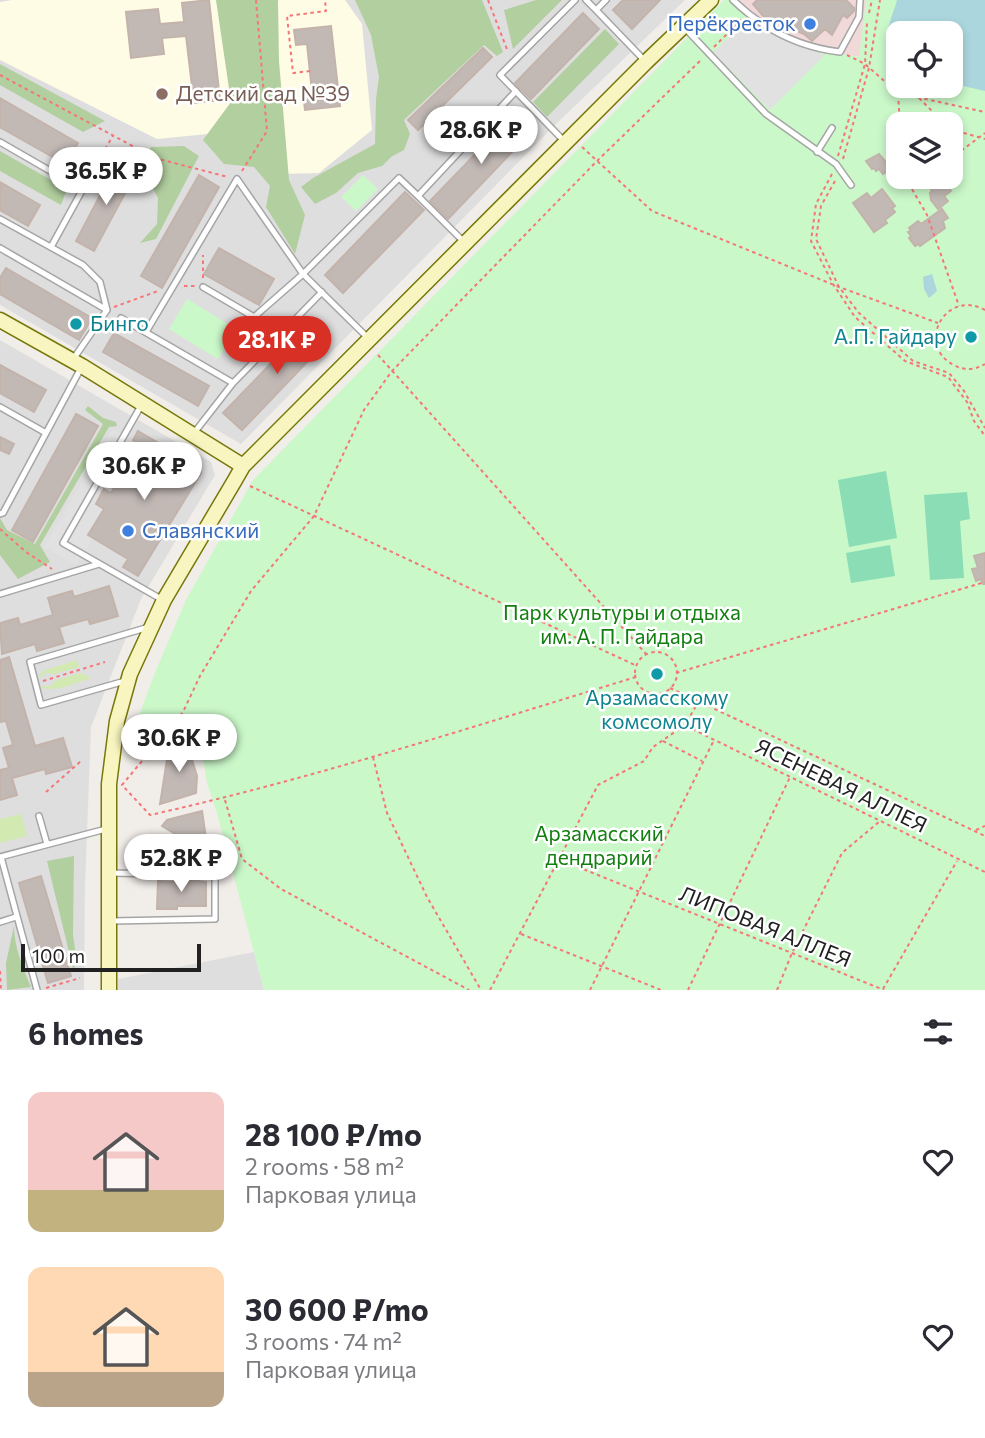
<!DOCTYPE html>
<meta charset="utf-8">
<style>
:root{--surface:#fff;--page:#f2f2f3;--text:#2b2b33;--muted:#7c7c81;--accent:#d93025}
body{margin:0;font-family:Commissioner,sans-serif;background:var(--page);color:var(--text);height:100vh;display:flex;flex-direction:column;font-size:26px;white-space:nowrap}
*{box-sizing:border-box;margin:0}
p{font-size:23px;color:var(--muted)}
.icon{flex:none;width:38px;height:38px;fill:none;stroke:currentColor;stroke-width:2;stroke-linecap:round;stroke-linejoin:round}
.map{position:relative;height:990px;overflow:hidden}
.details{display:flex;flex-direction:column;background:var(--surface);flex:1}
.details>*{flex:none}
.buttons{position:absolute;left:886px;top:21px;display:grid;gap:14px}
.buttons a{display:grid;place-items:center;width:77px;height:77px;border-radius:14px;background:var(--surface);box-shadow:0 4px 10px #0003;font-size:35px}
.scale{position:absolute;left:21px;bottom:18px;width:180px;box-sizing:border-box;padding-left:7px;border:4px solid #212121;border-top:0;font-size:19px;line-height:24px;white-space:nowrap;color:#212121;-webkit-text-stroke:5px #fff;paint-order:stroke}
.price{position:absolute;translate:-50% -60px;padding:0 16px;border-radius:24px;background:#fff;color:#222;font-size:23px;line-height:46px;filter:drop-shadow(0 2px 4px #0008)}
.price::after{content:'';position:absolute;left:50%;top:42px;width:21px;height:16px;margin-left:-10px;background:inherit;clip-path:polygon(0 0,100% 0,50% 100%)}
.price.selected{background:var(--accent);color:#fff}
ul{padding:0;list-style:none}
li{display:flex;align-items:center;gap:21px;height:175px;padding:0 28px}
li span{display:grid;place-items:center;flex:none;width:196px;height:140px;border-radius:14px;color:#555}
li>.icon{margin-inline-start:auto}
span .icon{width:84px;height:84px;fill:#fffc;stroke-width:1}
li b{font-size:30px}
h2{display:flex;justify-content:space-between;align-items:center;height:84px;padding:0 28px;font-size:30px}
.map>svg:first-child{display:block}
.residential{fill:#dfdedf}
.commercial{fill:#f1d9da}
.education{fill:#fefce5}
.grass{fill:#d2e9b1}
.forest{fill:#b2cf9f}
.park{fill:#caf8c9;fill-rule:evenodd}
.pitch{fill:#8addb5}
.parking{fill:#e1e1e1}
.water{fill:#abd6dd}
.building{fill:#c2b9b5;stroke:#c3b3ab;stroke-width:2}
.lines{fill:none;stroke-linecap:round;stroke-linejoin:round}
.lane-casing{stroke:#a5a5a5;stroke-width:8}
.secondary-casing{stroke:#767809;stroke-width:17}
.path{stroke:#f57676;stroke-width:2;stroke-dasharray:3.5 3.5;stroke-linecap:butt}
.lane{stroke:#fff;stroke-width:5}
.secondary{stroke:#f8f5c0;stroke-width:14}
.shop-dot{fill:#3f7fe0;stroke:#fff;stroke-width:2.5}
.education-dot{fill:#8d6e63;stroke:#fff;stroke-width:2.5}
.culture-dot{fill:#0f9aa8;stroke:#fff;stroke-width:2.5}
.labels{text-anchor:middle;stroke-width:5;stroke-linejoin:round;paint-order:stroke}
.shop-label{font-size:21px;fill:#366cbe;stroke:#fff;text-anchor:end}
.education-label{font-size:21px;fill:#785e54;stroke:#fff;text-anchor:start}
.culture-label{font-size:21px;fill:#0d838f;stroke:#fff;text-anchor:start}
.park-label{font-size:21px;fill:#127f10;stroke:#fff}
.street-label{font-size:21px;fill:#212121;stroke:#fff}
</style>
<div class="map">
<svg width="985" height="990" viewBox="0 0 985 990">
<rect width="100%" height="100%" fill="#f1ede9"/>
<path class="residential" d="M0,0H685L552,128L241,444L0,305Z
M0,340L211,462L215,475L141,599L91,727L85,886L84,990H0Z
M254,952L264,990H118V979Z"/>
<path class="commercial" d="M733,0H866L860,57L816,49L779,35Z"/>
<path class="education" d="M12,0H245L258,129L157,139L0,60V2Z
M281,0H345L362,24L372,130L319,173L282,174L266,2Z"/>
<path class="grass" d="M77,660L79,667L54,674L46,673L38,679L39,675L45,670Z
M81,673L92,678C77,682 52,695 40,686H51L56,680Z
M21,814L27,836L0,843V819Z"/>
<path class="forest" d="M216,0H278L279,61L289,180L305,215L295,254L266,207L270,186L254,167L224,164L203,140L231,102Z
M355,0H482L503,52L497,56L484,45L404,120L410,134L404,150L391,157L382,166L358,173L336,193L315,204L301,187L313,178L375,144L376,99L379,77L371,35Z
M536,0H562L513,49L504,10Z
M605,29L619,44L547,117L533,102Z
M0,64L105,121L83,132L0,85Z
M184,146L199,156L156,239L140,243L157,224L158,198L140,165L151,147Z
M0,151L67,189L61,205L0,171Z
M88,406L103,418L116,422L117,426L109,427L40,545L50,562L18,579L0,555V518L7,530L35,544L103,424L85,410Z
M74,856L73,935L76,956L74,973L47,861Z
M14,926C14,946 23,969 31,987L7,990L6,963Z"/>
<path class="park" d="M724,0H733L779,35L816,49L859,57L866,0H985V990H264L217,813L207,783L198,729L152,733L133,732L154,675L186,600L253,480ZM898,33H950V86H898ZM898,124H950V177H898Z
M363,175L378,189L356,211L341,197Z
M187,299L236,329L218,359L169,329Z"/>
<path class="pitch" d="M886,471L897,538L849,547L838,480Z
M967,492L970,519L960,521L964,578L930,580L924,495Z
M890,545L895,576L851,583L846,553Z"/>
<path class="parking" d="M749,18L777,37L825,55L770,110L713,52Z
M113,429L140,444L111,493L104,490L96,503L104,509L88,534L93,538L76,565L44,547Z"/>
<path class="water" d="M897,0H985V91L950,83V33H898V62C878,42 890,25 897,0Z
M932,274L937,291L929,298L924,289L923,277Z"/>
<path class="building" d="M209,0L220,100L194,103L186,36L162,38L164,54L131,58L126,12L158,9L160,24L184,22L182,3Z
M623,0H660L632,29L613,10Z
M757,0H846L854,8V11L847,18L843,15L832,35L825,29L812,41L804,34L763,16L753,4Z
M583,13L599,29L531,99L515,83Z
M331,26L340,106L305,110L303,93L312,92L307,44L296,45L294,30Z
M483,48L492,57L418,130L408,120Z
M0,98L78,143L65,164L0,127Z
M514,114L532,131L448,219L430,201Z
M879,154L891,168L883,174L879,169L876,171L874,168L872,169L866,161Z
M117,163L136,173L94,251L76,241Z
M199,175L219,187L162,288L141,276Z
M935,177H958L947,185L951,191L944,196L948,201L938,209L931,200L930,193L932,191L930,188L938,182Z
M0,182L40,205L28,226L0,210Z
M882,189L895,206L892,208L895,212L885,220L887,223L874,232L853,203L867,193L871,198Z
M405,192L424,210L343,293L325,275Z
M942,209L948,218L943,221L945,228L920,246L919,244L915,246L909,238L911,236L908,232L911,231L909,228L918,221L921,224Z
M219,248L274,279L259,305L204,274Z
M6,268L92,318L79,340L0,294V278Z
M312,321L330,338L242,430L223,413Z
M114,333L209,386L198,406L103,352Z
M0,365L46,390L34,412L0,393Z
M76,414L98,426L33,542L12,530Z
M138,431L181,456L199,468L201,473L138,576L123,567L128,559L88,535L104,509L96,504L104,489L111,493L140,444L133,440Z
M0,437L14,444L9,454L0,450Z
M985,553V584H983L981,579L976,581L972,569L978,568L974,556Z
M109,586L118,616L90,624L88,619L59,627L64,643L37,651L35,644L2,654L0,623L18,618L20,625L53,615L48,598L72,591L74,597Z
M9,657L35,746L63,738L72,767L46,774L45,769L12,778L17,795L0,800V770L9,768L3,748L13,745L6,721L0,722V660Z
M187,743L197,776L196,793L160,804L169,747Z
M202,811L206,838L204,870L189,869L190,843L162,826L167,820Z
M41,876L71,976L48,983L19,883Z
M188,880L206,882V906H177V909H157L158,881L188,882Z"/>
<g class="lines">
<defs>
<path id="lane" d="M586,0L596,10
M606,0L596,10L645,61
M733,0C763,29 798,47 840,52L859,17L860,0
M684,27L766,114L836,164L851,185
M0,142L59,176
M565,142L500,75L575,0
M817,152L832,128
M418,196L465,243
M0,219L83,265L100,282L107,310L74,358
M51,247L101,156
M0,248L107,310
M121,318L233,383L322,292
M146,332L237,179L303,274L254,317L203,287
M368,338L303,274L399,178L418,196L516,91
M142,404L63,543L161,599
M0,407L46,433
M194,433L233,383
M0,514L3,513L81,368
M0,594L99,564
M125,681L41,705L30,662L149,627
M39,816L47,844
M0,857L106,829
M1,857L37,990
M110,873L215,875V919L112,921
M0,922L16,917"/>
<path id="secondary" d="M0,320L82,366L243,466
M109,990V784L117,721L130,674L164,600L235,480L243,466L646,62L711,0"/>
</defs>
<use href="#lane" class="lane-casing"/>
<use href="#secondary" class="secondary-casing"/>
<path class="path" d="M488,0L508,52
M869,13L872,0
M714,47L742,19
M847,55L865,64L898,93L985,112
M310,71L293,73L287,16L326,11L325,0
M0,75L155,158L228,177
M898,94L900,124
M919,98L945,124
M950,129L985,139
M582,147L652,211L839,287L938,323
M105,149L113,136
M838,156L865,64L867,22
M843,159L869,68L880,0
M950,159L985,133
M242,171L267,131L256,0
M832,174L816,204L811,241L833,284L855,317L905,361L948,377L967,402L974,421L985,436
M905,177L927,215L959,306
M835,181L821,206L816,239L839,287L859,313L913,361L949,373L964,391L985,428
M913,188L927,177
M203,278V255
M184,286H196
M114,307L158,291
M985,310C945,288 915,346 954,365C964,371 975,370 985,364
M378,355L647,655
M250,486L637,666
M0,529L26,552L52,569
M635 673a21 21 0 1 1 42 0a21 21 0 1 1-42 0Z
M676,673L985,582
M636,677C475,726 315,778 150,815L122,785L183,712L200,676L251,591L314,516L364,410L392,371L597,161L702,59
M43,681L105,662
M670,688L985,836
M686,726L985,872
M663,741L702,761
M373,757L387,813L427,897L481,990
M46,792L81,761
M225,800L242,859L281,889L469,990
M976,830L985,826
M558,859L884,990
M521,934L661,990
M0,971L1,990
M46,988L80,978
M883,989L957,861
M490,990L598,785L644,761L653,747L685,725L699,701
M590,990L714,740
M688,990L790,777
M777,990L792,953L842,853L880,821"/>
<use href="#lane" class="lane"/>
<use href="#secondary" class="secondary"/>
</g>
<g class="shop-dot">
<circle cx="810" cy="24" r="7"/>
<circle cx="128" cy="531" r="7"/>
</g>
<circle class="education-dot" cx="162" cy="94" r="7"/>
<g class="culture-dot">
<circle cx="76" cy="324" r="7"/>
<circle cx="971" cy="337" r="7"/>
<circle cx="657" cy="674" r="7"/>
</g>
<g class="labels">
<g class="shop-label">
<text x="796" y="31">Перёкресток</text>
<text x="142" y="538" text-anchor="start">Славянский</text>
</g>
<g class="education-label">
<text x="176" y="101">Детский сад №39</text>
</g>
<g class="culture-label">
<text x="90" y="331">Бинго</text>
<text x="957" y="344" text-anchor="end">А.П. Гайдару</text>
<text x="657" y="705" text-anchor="middle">Арзамасскому<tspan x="657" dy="24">комсомолу</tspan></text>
</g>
<g class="park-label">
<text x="622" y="620">Парк культуры и отдыха<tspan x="622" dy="24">им. А. П. Гайдара</tspan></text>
<text x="599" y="841">Арзамасский<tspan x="599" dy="24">дендрарий</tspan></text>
</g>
<g class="street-label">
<text transform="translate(841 786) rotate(26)" y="7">ЯСЕНЕВАЯ АЛЛЕЯ</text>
<text transform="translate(765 927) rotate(22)" y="7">ЛИПОВАЯ АЛЛЕЯ</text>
</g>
</g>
</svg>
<div class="buttons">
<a><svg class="icon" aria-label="locate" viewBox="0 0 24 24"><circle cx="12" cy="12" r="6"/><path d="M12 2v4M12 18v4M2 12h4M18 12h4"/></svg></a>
<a><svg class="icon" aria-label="layers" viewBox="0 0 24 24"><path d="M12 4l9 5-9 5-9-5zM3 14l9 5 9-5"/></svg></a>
</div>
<div class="scale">100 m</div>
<b class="price" style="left:481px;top:166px">28.6K ₽</b>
<b class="price" style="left:106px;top:207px">36.5K ₽</b>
<b class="price selected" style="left:277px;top:376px">28.1K ₽</b>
<b class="price" style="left:144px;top:502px">30.6K ₽</b>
<b class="price" style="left:179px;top:774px">30.6K ₽</b>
<b class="price" style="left:181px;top:894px">52.8K ₽</b>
</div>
<section class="details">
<h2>6 homes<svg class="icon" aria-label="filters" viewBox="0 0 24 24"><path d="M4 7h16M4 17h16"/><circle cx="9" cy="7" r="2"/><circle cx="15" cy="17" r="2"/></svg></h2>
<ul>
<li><span style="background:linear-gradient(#f6c9c9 70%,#c2b280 0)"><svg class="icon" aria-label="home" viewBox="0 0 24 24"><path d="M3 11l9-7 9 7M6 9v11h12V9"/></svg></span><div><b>28 100 ₽/mo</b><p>2 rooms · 58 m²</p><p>Парковая улица</p></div><svg class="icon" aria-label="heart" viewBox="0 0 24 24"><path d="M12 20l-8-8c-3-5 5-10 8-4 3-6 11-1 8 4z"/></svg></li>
<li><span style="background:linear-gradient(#ffd9b3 75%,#b9a48a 0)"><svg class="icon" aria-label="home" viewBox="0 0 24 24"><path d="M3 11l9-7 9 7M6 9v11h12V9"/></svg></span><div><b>30 600 ₽/mo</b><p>3 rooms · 74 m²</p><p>Парковая улица</p></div><svg class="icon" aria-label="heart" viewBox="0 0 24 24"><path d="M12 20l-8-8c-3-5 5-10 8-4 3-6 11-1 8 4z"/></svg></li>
</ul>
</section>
